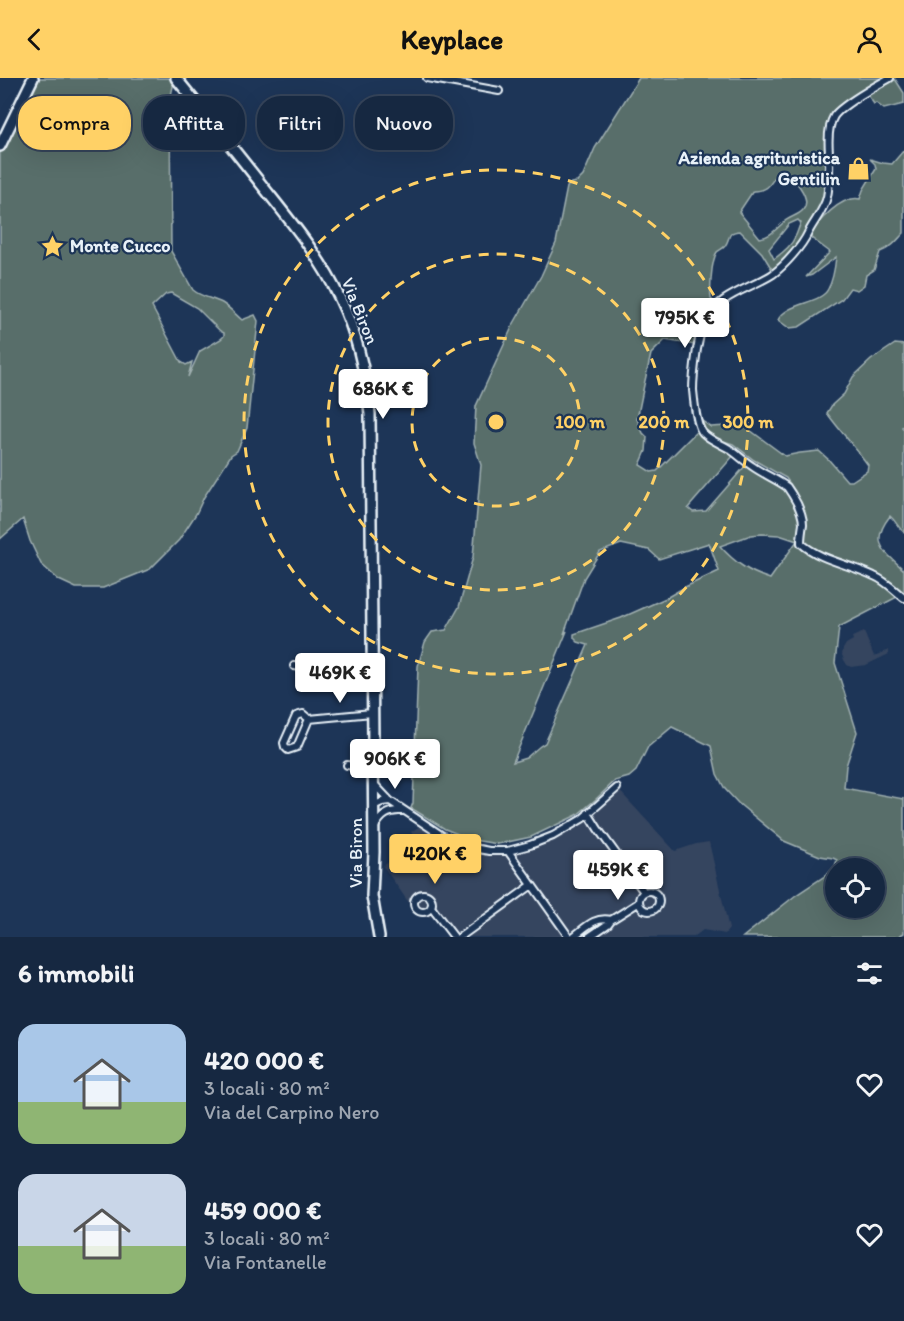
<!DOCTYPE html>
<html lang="it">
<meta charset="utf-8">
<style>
:root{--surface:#162841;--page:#1f3048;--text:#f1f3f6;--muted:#9ea6b1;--line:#35445a;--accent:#ffd166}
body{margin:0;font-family:Itim,sans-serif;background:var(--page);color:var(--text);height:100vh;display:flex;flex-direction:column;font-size:22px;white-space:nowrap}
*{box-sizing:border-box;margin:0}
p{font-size:20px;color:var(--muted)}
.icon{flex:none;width:33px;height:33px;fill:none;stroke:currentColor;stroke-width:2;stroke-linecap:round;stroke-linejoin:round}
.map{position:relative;height:859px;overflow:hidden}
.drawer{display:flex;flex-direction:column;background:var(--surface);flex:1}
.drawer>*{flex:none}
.hud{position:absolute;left:18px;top:18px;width:600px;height:54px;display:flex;gap:12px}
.tools{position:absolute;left:825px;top:780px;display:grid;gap:12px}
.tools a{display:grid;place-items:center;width:60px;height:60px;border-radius:50%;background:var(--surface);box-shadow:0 6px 24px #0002,0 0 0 2px var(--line);font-size:30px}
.price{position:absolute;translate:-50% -51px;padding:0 14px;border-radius:6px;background:#fff;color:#222;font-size:20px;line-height:39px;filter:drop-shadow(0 2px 3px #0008)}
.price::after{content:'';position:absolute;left:50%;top:36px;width:18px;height:14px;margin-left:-9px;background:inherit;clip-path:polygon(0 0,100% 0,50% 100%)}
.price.selected{background:var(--accent);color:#111}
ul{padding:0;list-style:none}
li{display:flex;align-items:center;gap:18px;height:150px;padding:0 18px}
li span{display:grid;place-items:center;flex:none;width:168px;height:120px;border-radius:18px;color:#555}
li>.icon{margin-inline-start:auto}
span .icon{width:72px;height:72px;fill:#fffc;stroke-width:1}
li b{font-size:26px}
h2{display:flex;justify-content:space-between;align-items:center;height:72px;padding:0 18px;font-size:26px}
.tag{padding:0 21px;border-radius:24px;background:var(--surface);box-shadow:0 6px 24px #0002,0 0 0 2px var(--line);font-size:21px;line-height:54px}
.tag.selected{background:var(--accent);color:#111}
header{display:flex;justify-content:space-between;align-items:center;height:78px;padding:0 18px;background:var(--accent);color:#111;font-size:27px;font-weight:700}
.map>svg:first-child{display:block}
.built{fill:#34445f}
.green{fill:#596e6a;stroke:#a0b0b1;stroke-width:1.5;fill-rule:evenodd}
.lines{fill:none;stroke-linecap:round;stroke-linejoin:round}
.stream{stroke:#899fb8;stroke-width:1.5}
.street-casing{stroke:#e8f1f8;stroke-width:10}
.secondary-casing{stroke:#e8f1f8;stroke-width:14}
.street{stroke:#1d3557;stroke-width:6}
.secondary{stroke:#1d3557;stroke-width:9}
.ring{fill:none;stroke:#ffd166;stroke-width:3;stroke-dasharray:10 8}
.labels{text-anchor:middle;stroke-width:4.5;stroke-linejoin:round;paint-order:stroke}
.poi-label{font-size:18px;font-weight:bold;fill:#e8f1f8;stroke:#1d3557;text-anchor:end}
.street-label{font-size:18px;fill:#e8f1f8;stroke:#1d3557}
.centre{fill:#ffd166;stroke:#1d3557;stroke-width:3}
.ring-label{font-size:18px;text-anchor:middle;font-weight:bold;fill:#ffd166;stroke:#1d3557;stroke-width:4.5;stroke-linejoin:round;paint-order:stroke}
</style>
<header><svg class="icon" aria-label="back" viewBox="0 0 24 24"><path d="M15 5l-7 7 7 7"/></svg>Keyplace<svg class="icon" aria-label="person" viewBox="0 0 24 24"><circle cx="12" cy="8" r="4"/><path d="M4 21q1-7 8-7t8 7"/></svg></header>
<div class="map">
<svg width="904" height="859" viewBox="0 0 904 859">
<rect width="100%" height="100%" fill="#1d3557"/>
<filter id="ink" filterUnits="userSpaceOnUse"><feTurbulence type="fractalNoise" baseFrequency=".0167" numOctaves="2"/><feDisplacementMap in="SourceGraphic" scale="12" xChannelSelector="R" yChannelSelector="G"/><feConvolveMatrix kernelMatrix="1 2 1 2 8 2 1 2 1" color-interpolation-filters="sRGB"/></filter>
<g filter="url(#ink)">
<path class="built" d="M864,554L874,578L889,572V576L866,587L851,589L847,587L844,582L842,577L843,571L846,566L853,562L852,559Z
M617,710L675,773L696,766L709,764L729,851L725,856L703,852L694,859H449L433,839L418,838L383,788L418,764L411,754L423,746L463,768L508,773L572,748Z"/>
<path class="green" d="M37,0H171L174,4L170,22L171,173L193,212C201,219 212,220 222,225C229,229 235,236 242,242L255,237L258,243L247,350L237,373L231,377L204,419L196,436L179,462L150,491L103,510H76L59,502L41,486L30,463L23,441L0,461V74ZM171,215L197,230L220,253L224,255V258L221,261L200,273L188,299L192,284L186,287L181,284L152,229L166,216Z
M639,0H885L833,37L827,109L824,122L806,155L786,181L773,193L762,175L740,153C726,154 731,160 725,168C723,171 719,172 717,174C711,183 710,211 711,221L716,225L702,243L695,267L665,262L651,276L644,307L637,341L643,355L647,359L646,373L640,387L651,394L657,393L696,354L697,351L707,362L734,377L688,430L693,434L706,433L746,387L751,392L785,410L794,426L800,443L798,463L801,468L883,504L897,519L839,549L835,585L857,654L846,688L844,710L904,721V855L897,859H743L796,817L828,796L835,788L837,782L833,780L820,778L784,763L738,725L725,711L717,696L711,668L672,649L648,669L636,693L629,699L615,703L595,722L577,737L531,759L498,766L473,762L445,751L411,730L413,725L418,588L425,564L432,554L446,552L459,529L473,479L481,387L474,365L476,328L513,247L541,198L556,165L567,109L571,105L577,104L583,98L595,70ZM780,92C792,96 813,120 803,132C798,138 788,139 783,145C776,151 770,159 760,160L739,134L753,113C771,113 770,104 780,92ZM798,142L801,145C798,150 798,154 795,159C792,167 781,176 774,181L769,171L789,146ZM762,456L779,457L797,463L770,501C749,494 735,485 720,468L751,457ZM709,465L719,493L685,509L666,520L621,540L574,556V560L578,564L588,567L545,665L540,668L526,680L513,684L567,553L564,556L584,500L600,474L621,466L649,472L659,481ZM836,790H874V830H836Z
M895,1L904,15V26L884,31L876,25L874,26L867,16L879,8Z
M904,72V155C896,163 893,169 880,174L874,192L866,197L864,207L857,212L850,210L842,221L799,249L789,250L778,242C787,224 821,226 828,211C833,202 835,189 836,179L812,197L806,199L830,174L810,159C816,144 842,117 860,121L863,112L876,91L875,86L870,81L883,85L892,86Z
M895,266L904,267V348L902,349L904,352V454C898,450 896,443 890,438C869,465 884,473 904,492V516L889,503L878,496L817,472L804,464L802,431L795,413L786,400L754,382L733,366L717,361L706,353L702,343L711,349L743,347L785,378L800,375L819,373L829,382L847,403H852L867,393L868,387C855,369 840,353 827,335L832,327L844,316L853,299L871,282Z"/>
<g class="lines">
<path class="stream" d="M10,58L13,55L38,0"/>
<defs>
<path id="street" d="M427,0L499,13
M890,0C877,7 842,27 834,38C828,48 828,62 829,74C829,89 830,104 827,119C824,132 814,143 808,155C802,168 785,187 773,196C750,211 717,217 704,245C700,253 699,263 697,271C695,285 693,298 693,312C694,322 696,348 703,355C711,363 722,366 731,372C738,377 744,383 752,388C763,396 776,401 787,409C794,419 803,433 803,446C802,452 801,459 801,465C819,482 852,487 874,498C886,503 894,512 904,520
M294,588L372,600
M309,641L297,669L288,672L285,669L284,665L296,638L303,636L309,641L372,635
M347,687L372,691
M374,706L390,723L441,757L463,768L489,773H508L530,767L553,758L582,741L617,710
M373,728L382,724L390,723
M588,735L598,751L644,814
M375,749C381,737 389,732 402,733
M508,773L569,859
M639 823a10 10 0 1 1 20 0a10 10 0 1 1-20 0Z
M414 825a9 9 0 1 1 18 0a9 9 0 1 1-18 0Z
M431,829L454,859
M460,859L532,807
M573,859C585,850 595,838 611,842
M589,859L608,846L611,842L638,825"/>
<path id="secondary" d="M176,0C206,37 236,74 265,111C293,146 321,180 340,221C357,256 366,297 370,336L374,774L372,818L379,859
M0,68L33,0"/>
</defs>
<use href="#street" class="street-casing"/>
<use href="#secondary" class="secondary-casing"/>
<use href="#street" class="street"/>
<use href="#secondary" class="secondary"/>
</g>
</g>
<g class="ring">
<circle cx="496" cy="344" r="84"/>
<circle cx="496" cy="344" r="168"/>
<circle cx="496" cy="344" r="252"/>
</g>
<defs>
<symbol id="shop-bare" viewBox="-9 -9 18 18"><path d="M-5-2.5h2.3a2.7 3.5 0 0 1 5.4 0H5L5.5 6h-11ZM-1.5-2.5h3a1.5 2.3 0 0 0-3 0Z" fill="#ffd166" stroke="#1d3557" stroke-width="2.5" paint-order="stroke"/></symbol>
<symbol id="sight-bare" viewBox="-9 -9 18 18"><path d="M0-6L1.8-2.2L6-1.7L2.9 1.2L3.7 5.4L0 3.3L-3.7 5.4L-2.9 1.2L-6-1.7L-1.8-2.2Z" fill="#ffd166" stroke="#1d3557" stroke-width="2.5" paint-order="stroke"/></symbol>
</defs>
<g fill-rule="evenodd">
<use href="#shop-bare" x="842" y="74" width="33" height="33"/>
<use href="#sight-bare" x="36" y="152" width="33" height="33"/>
</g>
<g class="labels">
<g class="poi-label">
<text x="840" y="86">Azienda agrituristica<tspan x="840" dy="21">Gentilin</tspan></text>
<text x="70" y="174" text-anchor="start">Monte Cucco</text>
</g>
<g class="street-label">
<text transform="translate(360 233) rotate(68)" y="6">Via Biron</text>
<text transform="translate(356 775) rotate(-90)" y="6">Via Biron</text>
</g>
</g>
<circle cx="496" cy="344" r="9" class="centre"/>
<g class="ring-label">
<text x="580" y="350">100 m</text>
<text x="664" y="350">200 m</text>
<text x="748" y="350">300 m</text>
</g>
</svg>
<div class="tools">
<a><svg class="icon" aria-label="locate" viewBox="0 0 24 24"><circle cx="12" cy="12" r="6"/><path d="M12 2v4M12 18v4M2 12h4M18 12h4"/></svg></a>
</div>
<b class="price" style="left:685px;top:271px">795K €</b>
<b class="price" style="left:383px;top:342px">686K €</b>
<b class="price" style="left:340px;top:626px">469K €</b>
<b class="price" style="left:395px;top:712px">906K €</b>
<b class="price selected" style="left:435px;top:807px">420K €</b>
<b class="price" style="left:618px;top:823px">459K €</b>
<div class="hud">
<a class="tag selected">Compra</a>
<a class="tag">Affitta</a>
<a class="tag">Filtri</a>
<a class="tag">Nuovo</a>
</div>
</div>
<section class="drawer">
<h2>6 immobili<svg class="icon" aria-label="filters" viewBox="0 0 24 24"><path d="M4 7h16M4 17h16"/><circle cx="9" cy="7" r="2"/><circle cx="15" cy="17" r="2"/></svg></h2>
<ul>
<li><span style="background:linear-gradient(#a9c7e8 65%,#8fb573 0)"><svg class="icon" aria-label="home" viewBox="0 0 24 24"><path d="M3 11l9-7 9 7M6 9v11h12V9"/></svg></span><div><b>420 000 €</b><p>3 locali · 80 m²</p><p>Via del Carpino Nero</p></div><svg class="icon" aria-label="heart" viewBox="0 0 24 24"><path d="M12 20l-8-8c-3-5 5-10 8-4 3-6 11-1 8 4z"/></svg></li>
<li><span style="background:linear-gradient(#c9d6e8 60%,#8fb573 0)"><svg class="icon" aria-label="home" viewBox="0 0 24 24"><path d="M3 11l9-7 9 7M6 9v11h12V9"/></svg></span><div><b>459 000 €</b><p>3 locali · 80 m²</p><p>Via Fontanelle</p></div><svg class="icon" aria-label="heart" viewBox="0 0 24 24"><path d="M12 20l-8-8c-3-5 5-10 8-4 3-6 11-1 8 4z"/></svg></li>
</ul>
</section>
